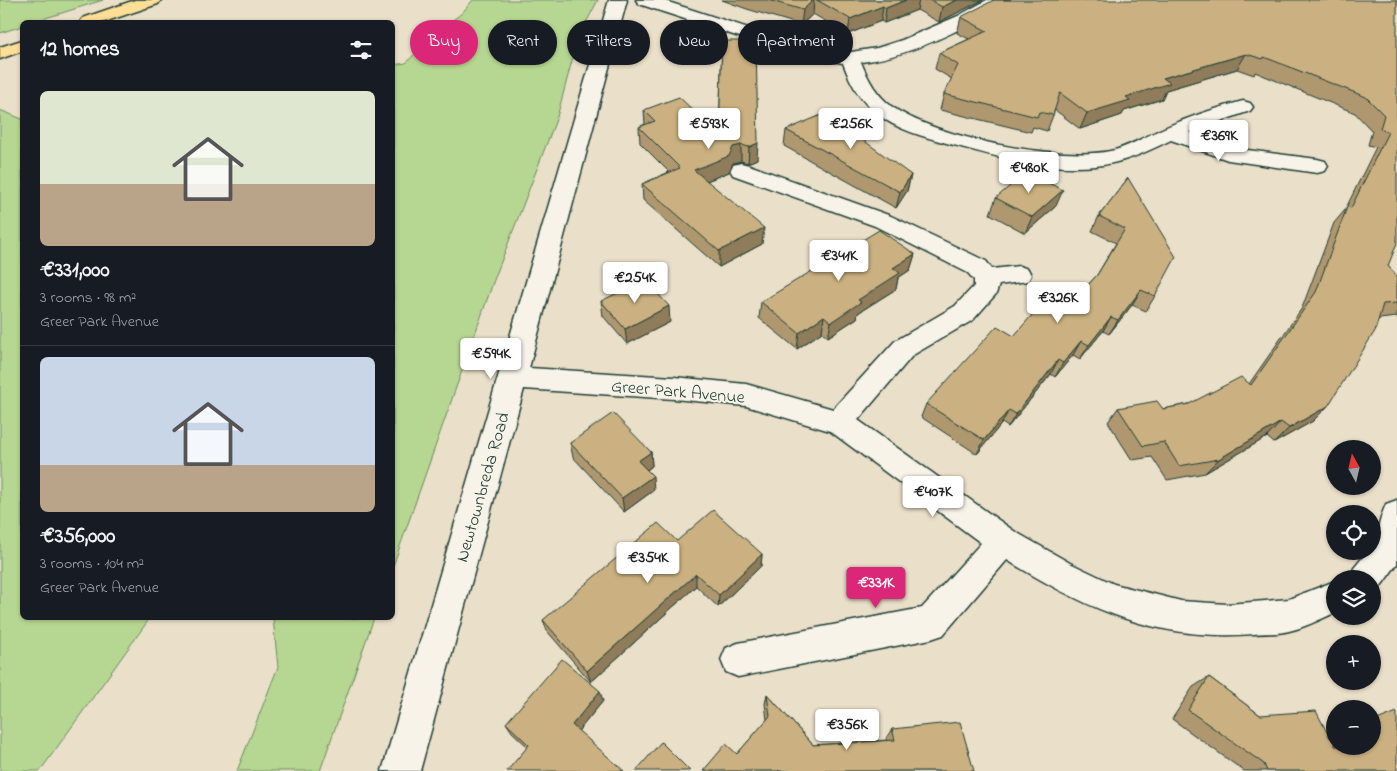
<!DOCTYPE html>
<meta charset="utf-8">
<style>
:root{--surface:#171b24;--page:#242831;--text:#f1f3f6;--muted:#9ea1a6;--line:#363941;--accent:#db2777}
body{margin:0;font-family:"Indie Flower",sans-serif;background:var(--page);color:var(--text);height:100vh;display:flex;flex-direction:column;font-size:19px;white-space:nowrap}
*{box-sizing:border-box;margin:0}
p{font-size:16px;color:var(--muted)}
.icon{flex:none;width:28px;height:28px;fill:none;stroke:currentColor;stroke-width:2;stroke-linecap:round;stroke-linejoin:round}
.map{position:relative;flex:1;overflow:hidden}
.sheet{position:absolute;left:20px;top:20px;width:375px;height:600px;display:flex;flex-direction:column;background:var(--surface);border-radius:8px;box-shadow:0 1px 4px #0004}
.sheet>*{flex:none}
.guide{position:absolute;left:410px;top:20px;width:475px;height:45px;display:flex;gap:10px}
.needle{width:32px;rotate:352deg}
.fabs{position:absolute;left:1326px;top:440px;display:grid;gap:10px}
.fabs a{display:grid;place-items:center;width:55px;height:55px;border-radius:50%;background:var(--surface);box-shadow:0 1px 4px #0004;font-size:25px}
.price{position:absolute;translate:-50% -42px;padding:0 11px;border-radius:5px;background:#fff;color:#222;font-size:16px;line-height:32px;filter:drop-shadow(0 1px 2px #0008)}
.price::after{content:'';position:absolute;left:50%;top:30px;width:15px;height:11px;margin-left:-8px;background:inherit;clip-path:polygon(0 0,100% 0,50% 100%)}
.price.on{background:var(--accent);color:#fff}
ul{padding:0;list-style:none}
li{display:grid;align-content:center;gap:10px;height:265px;padding:0 20px}
li+li{border-top:1px solid var(--line)}
li span{display:grid;place-items:center;height:155px;border-radius:8px;color:#555}
li>.icon{margin-inline-start:auto}
span .icon{width:90px;height:90px;fill:#fffc;stroke-width:1}
li b{font-size:21px}
h2{display:flex;justify-content:space-between;align-items:center;height:60px;padding:0 20px;font-size:21px}
.tag{padding:0 18px;border-radius:22px;background:var(--surface);box-shadow:0 1px 4px #0004;font-size:18px;line-height:45px}
.tag.on{background:var(--accent);color:#fff}
.map>svg:first-child{display:block}
.green{fill:#b6d791;stroke:#6a8a62}
.lines{fill:none;stroke-linecap:round;stroke-linejoin:round}
.minor-casing{stroke:#1f3d34;stroke-width:3}
.highway-casing{stroke:#1f3d34;stroke-width:3}
.minor{fill:#f7f3e8;fill-rule:evenodd}
.highway{fill:#fdde96;fill-rule:evenodd}
.wall{fill:#af986f;stroke:#1f3d34}
.shaded-wall{fill:#8e7c5a;stroke:#1f3d34}
.building{fill:#cbb181;stroke:#1f3d34}
.labels{text-anchor:middle;stroke-width:4;stroke-linejoin:round;paint-order:stroke}
.street-label{font-size:18px;fill:#1f3d34;stroke:#f7f3e8}
</style>
<div class="map">
<svg width="1397" height="771" viewBox="0 0 1397 771">
<rect width="100%" height="100%" fill="#eadfc9"/>
<filter id="ink" filterUnits="userSpaceOnUse"><feTurbulence type="fractalNoise" baseFrequency=".02" numOctaves="2"/><feDisplacementMap in="SourceGraphic" scale="10" xChannelSelector="R" yChannelSelector="G"/><feConvolveMatrix kernelMatrix="1 2 1 2 8 2 1 2 1" color-interpolation-filters="sRGB"/></filter>
<g filter="url(#ink)">
<path class="green" d="M0,0H103L33,22H22V26L0,33Z
M473,0H598L578,38L557,117L494,280L393,566V65L406,63L431,37L462,13Z
M0,110L22,119V618H150L40,771H0Z
M273,618H374L320,771H237L278,667Z"/>
<g class="lines">
<defs>
<path id="minor" d="M609,0H627L529,368L674,377L746,384L833,409L895,341L955,306L974,286V280L968,273L875,226L733,175L730,170L733,165L741,163L749,165L891,216L986,261L992,269L1019,266L1028,269L1031,275L1028,281L999,285L996,294L973,320L913,355L858,420L1014,531L1070,563L1114,584L1181,601L1227,604L1289,599L1335,581V613C1320,619 1304,628 1289,631C1278,634 1265,633 1254,634C1158,642 1086,609 1007,560L943,635L931,639L738,677L726,672L721,660L726,648L738,643L922,608L981,543L830,431L746,406L674,399L524,389L420,771H382Z
M636,0H662L807,47L851,52L877,48L902,40L958,16L987,0H1010L1007,4C994,9 982,17 970,24C937,41 899,58 861,62C868,79 876,94 891,106C935,138 1062,163 1115,150C1132,145 1148,135 1164,128C1189,117 1216,108 1243,101L1250,103L1253,107L1250,111L1189,132L1232,148L1317,159L1325,161L1328,166L1325,171L1317,173L1228,160L1171,140C1146,152 1124,163 1096,166C1046,171 997,157 950,144C924,137 897,130 876,113C860,101 850,82 843,63L794,55L639,4Z
M1397,500V564L1378,590L1372,592V579H1350L1354,568L1368,551H1372L1382,514L1386,504Z"/>
<path id="highway" d="M135,0H161L158,4L104,22H80L83,18Z
M22,40V51L0,59V47Z"/>
</defs>
<use href="#minor" class="minor-casing"/>
<use href="#highway" class="highway-casing"/>
<use href="#minor" class="minor"/>
<use href="#highway" class="highway"/>
</g>
<path class="wall" d="M722,0H983L939,22L917,10L884,23L881,21L848,34L813,14L801,25L747,9Z
M1397,0L1388,266L1397,276V317L1379,319L1313,421L1274,443L1267,437L1205,473L1167,480L1152,457L1132,460L1108,422L1118,408L1163,409L1189,404L1249,384L1302,308L1334,223L1345,210L1376,147L1368,145L1372,131L1355,113L1255,72L1254,75L1237,69L1166,90L1162,99L1124,111L1122,115L1080,129L1055,110L1047,131L1033,127L1031,132L940,110L944,94L952,79L935,69L939,53L969,39L957,33L961,17Z
M722,41L757,159L748,163L741,161L733,163L729,172L707,181L762,244L719,267L643,200L642,184L669,172L640,143L639,127L645,124L644,110L719,135Z
M786,130L911,175L907,191L896,208L784,146Z
M1128,178L1155,296L1146,311L1132,305L1109,334L1103,331L1080,359L1073,355L1055,377L1051,374L1008,427L1002,423L977,454L921,417L926,404L1014,336L1076,298L1097,275L1116,243L1092,231L1099,216Z
M996,198L1056,206L1025,233L990,214Z
M915,254L910,270L898,278L896,289L858,313L857,318L828,337L822,332L797,349L759,318L761,302Z
M601,301L670,322L627,344L603,316Z
M570,443L651,452L652,466L647,470L654,490L624,512L573,457Z
M677,541L762,554L761,566L718,607L696,586L591,682L547,631L543,620Z
M1209,677L1260,715L1330,738L1397,771H1244L1172,719L1193,687Z
M767,694L813,745L887,740L886,738L892,729L974,771H703L737,754L767,720L765,704Z
M603,701L578,731L528,747L512,732L506,723Z"/>
<path class="shaded-wall" d="M813,0H814L813,14L801,25L803,10Z
M906,0H919L917,10L884,23L886,8Z
M957,0H983L939,22L942,7Z
M883,6L881,21L848,34L850,19Z
M1246,54L1237,69L1166,90L1162,99L1124,111L1122,115L1080,129L1087,113L1126,97L1163,78Z
M758,143L757,159L748,163L749,147Z
M741,145V161L733,163L729,172L694,186V170L733,147Z
M911,175L907,191L896,208L900,192Z
M1063,190L1056,206L1025,233L1032,217Z
M764,228L762,244L719,267V251Z
M915,254L910,270L898,278L896,289L858,313L857,318L828,337L831,322L858,300L893,268Z
M1141,290L1132,305L1109,334L1118,320Z
M669,306L670,322L627,344L625,329Z
M824,316L822,332L797,349L799,333Z
M1111,317L1103,331L1080,359L1089,345Z
M1081,341L1073,355L1055,377L1063,363Z
M1058,360L1051,374L1008,427L1016,414Z
M1328,406L1313,421L1274,443L1289,428Z
M1009,410L1002,423L977,454L984,440Z
M1281,422L1267,437L1205,473L1219,459Z
M651,452L652,466L640,475L638,461Z
M653,476L654,490L624,512L622,498Z
M762,554L761,566L718,607L719,595Z
M696,574V586L591,682L587,671Z
M600,691L603,701L576,734L572,725Z"/>
<path class="building" d="M768,0H813L803,10Z
M817,0H906L886,8L883,6L850,19Z
M930,0H957L942,7Z
M994,0H1397V243L1388,266L1397,276V303L1383,304L1375,331L1328,406L1289,428L1281,422L1219,459L1179,466L1164,442L1143,446L1118,408L1157,401L1163,409L1189,404L1241,377L1251,385L1316,292L1347,207L1351,208L1388,132L1380,129L1384,115L1366,97L1264,57L1263,59L1246,54L1163,78L1170,83L1126,97L1130,100L1087,113L1060,93L1053,115L1039,112L1037,117L944,94L958,65L939,53L987,31L961,17Z
M722,41H756L758,143L749,147L741,145L733,147L729,156L694,170L764,228L719,251L642,184L680,168L639,127L655,121L644,110L679,97L719,135Z
M826,113L911,175L900,192L786,130Z
M1026,172L1063,190L1032,217L996,198Z
M1128,178L1176,257L1155,296L1141,290L1118,320L1111,317L1089,345L1081,341L1063,363L1058,360L1016,414L1009,410L984,440L926,404L997,326L1014,336L1055,288L1076,298L1097,275L1125,229L1099,216Z
M879,230L915,254L893,268L900,273L858,300L861,302L831,322L824,316L799,333L761,302Z
M645,280L669,306L625,329L601,301Z
M613,413L651,452L638,461L653,476L622,498L570,443Z
M713,510L762,554L719,595L696,574L587,671L543,620L658,523L677,541Z
M562,659L600,691L572,725L624,771H507L529,745L506,723Z
M1209,677L1260,715L1316,711L1330,738L1335,736V746H1372V722L1397,712V771H1267L1264,764L1188,710Z
M767,694L813,745L895,740L892,729L960,722L974,771H779V770L778,771H703L726,744L737,754L770,716Z
M661,742L690,771H636Z"/>
</g>
<g class="labels">
<g class="street-label">
<text transform="translate(678 391) rotate(5)" y="6">Greer Park Avenue</text>
<text transform="translate(482 487) rotate(-74)" y="6">Newtownbreda Road</text>
</g>
</g>
</svg>
<div class="fabs">
<a><svg class="needle" viewBox="-14 -14 28 28"><path d="M0-13l5 13h-10z" fill="#e53935"/><path d="M0 13l5-13h-10z" fill="#9ea1a6"/></svg></a>
<a><svg class="icon" aria-label="locate" viewBox="0 0 24 24"><circle cx="12" cy="12" r="6"/><path d="M12 2v4M12 18v4M2 12h4M18 12h4"/></svg></a>
<a><svg class="icon" aria-label="layers" viewBox="0 0 24 24"><path d="M12 4l9 5-9 5-9-5zM3 14l9 5 9-5"/></svg></a>
<a>+</a>
<a>−</a>
</div>
<b class="price" style="left:709px;top:150px">€593K</b>
<b class="price" style="left:851px;top:150px">€256K</b>
<b class="price" style="left:1219px;top:162px">€369K</b>
<b class="price" style="left:1029px;top:194px">€480K</b>
<b class="price" style="left:839px;top:282px">€341K</b>
<b class="price" style="left:635px;top:304px">€254K</b>
<b class="price" style="left:1058px;top:324px">€326K</b>
<b class="price" style="left:491px;top:380px">€594K</b>
<b class="price" style="left:933px;top:518px">€407K</b>
<b class="price" style="left:648px;top:584px">€354K</b>
<b class="price on" style="left:876px;top:609px">€331K</b>
<b class="price" style="left:847px;top:751px">€356K</b>
<div class="guide">
<a class="tag on">Buy</a>
<a class="tag">Rent</a>
<a class="tag">Filters</a>
<a class="tag">New</a>
<a class="tag">Apartment</a>
</div>
<section class="sheet">
<h2>12 homes<svg class="icon" aria-label="filters" viewBox="0 0 24 24"><path d="M4 7h16M4 17h16"/><circle cx="9" cy="7" r="2"/><circle cx="15" cy="17" r="2"/></svg></h2>
<ul>
<li><span style="background:linear-gradient(#dfe7d0 60%,#b9a48a 0)"><svg class="icon" aria-label="home" viewBox="0 0 24 24"><path d="M3 11l9-7 9 7M6 9v11h12V9"/></svg></span><div><b>€331,000</b><p>3 rooms · 98 m²</p><p>Greer Park Avenue</p></div></li>
<li><span style="background:linear-gradient(#c9d6e8 70%,#b9a48a 0)"><svg class="icon" aria-label="home" viewBox="0 0 24 24"><path d="M3 11l9-7 9 7M6 9v11h12V9"/></svg></span><div><b>€356,000</b><p>3 rooms · 104 m²</p><p>Greer Park Avenue</p></div></li>
</ul>
</section>
</div>
